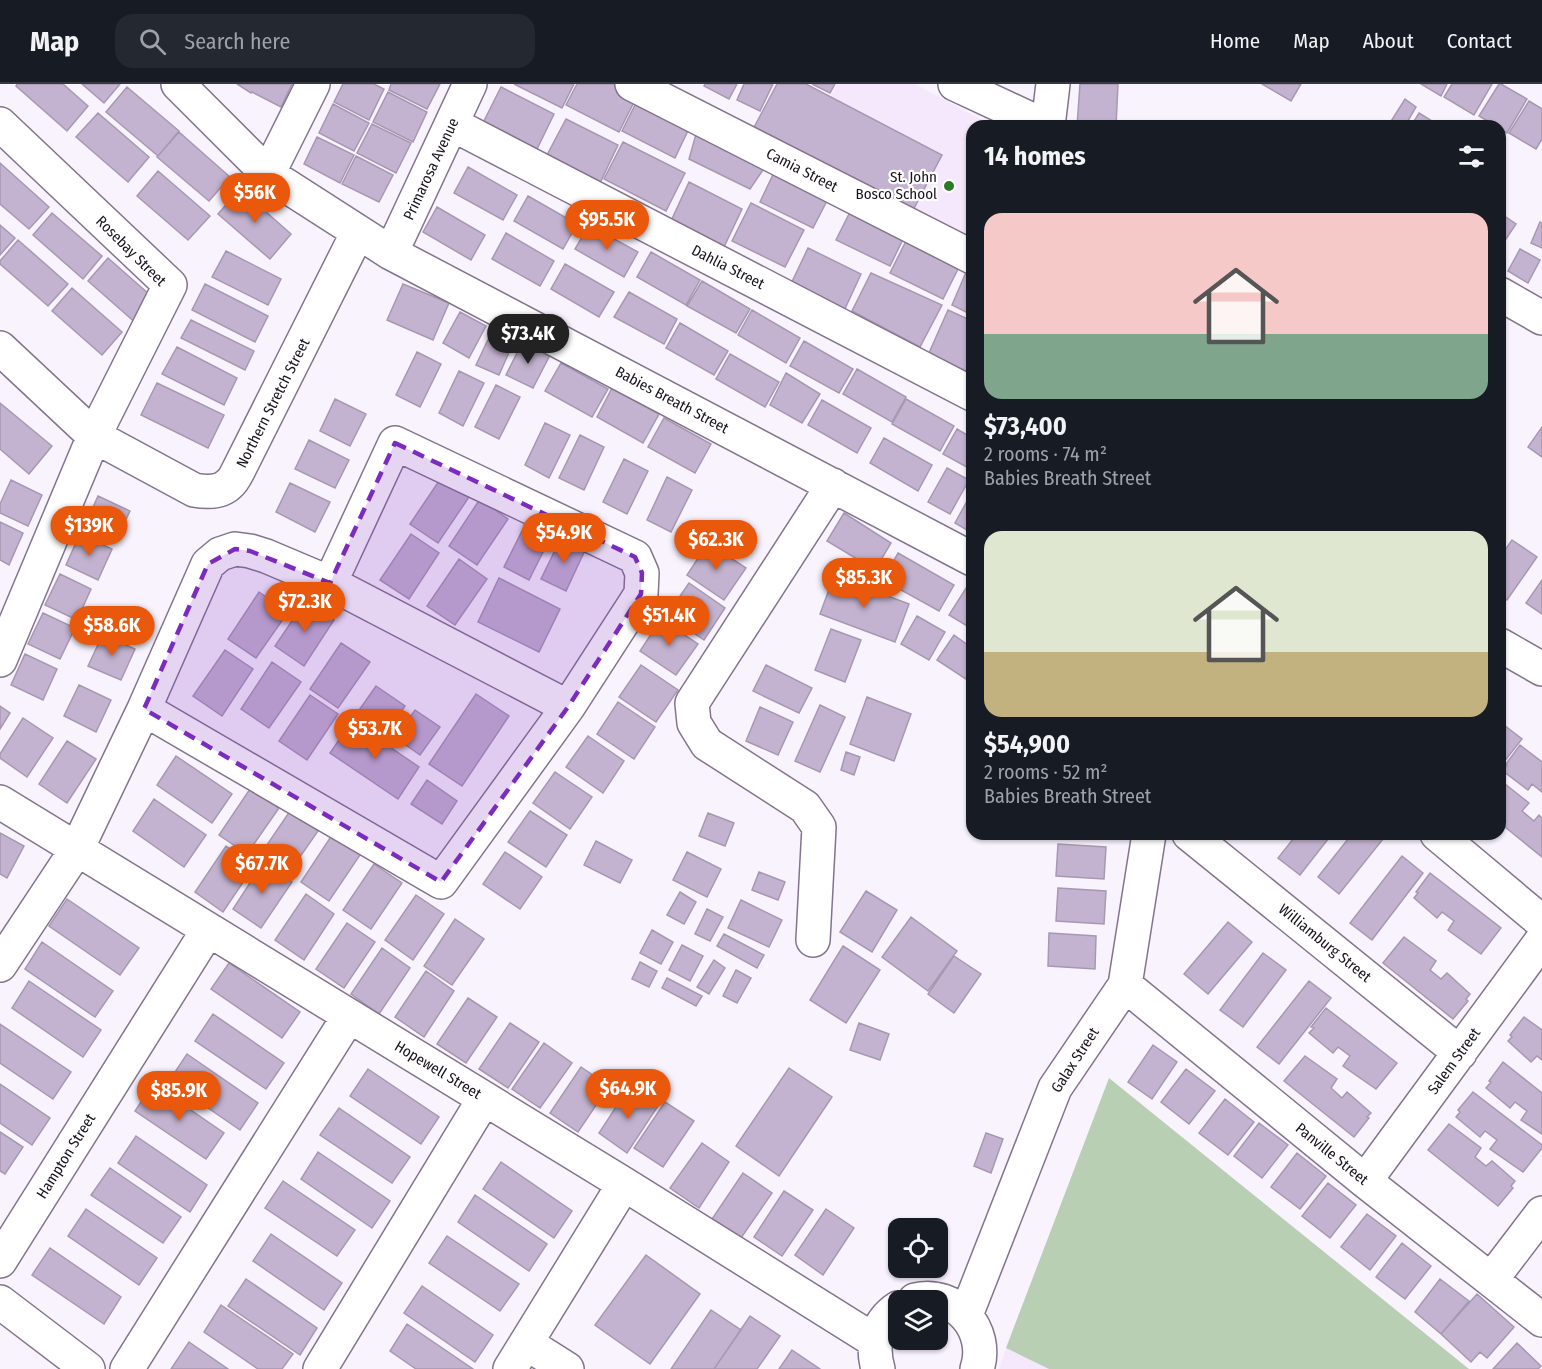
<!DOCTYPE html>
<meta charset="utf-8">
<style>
:root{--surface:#171b24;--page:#242831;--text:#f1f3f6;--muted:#9ea1a6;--line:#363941;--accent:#ea580c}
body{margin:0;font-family:"Fira Sans Condensed",sans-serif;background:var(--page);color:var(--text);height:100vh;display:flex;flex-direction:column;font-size:22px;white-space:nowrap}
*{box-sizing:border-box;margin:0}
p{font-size:20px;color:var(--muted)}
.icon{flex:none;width:33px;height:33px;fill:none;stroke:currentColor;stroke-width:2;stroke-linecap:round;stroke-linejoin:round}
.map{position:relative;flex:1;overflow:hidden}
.sheet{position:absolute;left:966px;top:36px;width:540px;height:720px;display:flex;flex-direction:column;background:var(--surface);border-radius:18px;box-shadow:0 2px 4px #0004}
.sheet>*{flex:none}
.tools{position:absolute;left:888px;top:1134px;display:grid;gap:12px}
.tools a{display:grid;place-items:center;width:60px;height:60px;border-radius:12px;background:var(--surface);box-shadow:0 2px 4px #0004;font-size:30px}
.price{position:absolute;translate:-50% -51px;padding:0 14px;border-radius:21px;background:var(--accent);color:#fff;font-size:20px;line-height:39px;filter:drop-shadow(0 2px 3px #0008)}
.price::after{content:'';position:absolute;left:50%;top:36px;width:18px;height:14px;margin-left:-9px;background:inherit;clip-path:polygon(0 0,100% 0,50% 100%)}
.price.current{background:#222;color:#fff}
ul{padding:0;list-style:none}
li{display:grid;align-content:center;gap:12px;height:318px;padding:0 18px}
li span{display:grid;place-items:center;height:186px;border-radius:18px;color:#555}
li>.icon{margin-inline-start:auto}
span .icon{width:108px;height:108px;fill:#fffc;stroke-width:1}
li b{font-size:26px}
h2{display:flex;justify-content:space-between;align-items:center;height:72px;padding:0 18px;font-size:26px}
header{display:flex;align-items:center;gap:36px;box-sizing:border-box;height:84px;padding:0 30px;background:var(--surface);border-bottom:2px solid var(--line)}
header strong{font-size:28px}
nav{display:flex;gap:33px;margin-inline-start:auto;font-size:21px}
.search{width:420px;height:54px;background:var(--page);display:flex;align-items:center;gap:15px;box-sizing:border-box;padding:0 21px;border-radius:18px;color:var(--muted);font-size:22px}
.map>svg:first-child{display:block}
.built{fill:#f5e8fd}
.forest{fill:#b8cfb4}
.building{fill:#c4b3d0;stroke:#a798b2;stroke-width:1.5}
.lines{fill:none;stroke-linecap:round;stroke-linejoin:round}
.minor-casing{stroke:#83748d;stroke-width:36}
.minor{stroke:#fff;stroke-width:33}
.marked{fill:#7b2cbf;fill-opacity:0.2;stroke:#7b2cbf;stroke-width:4.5;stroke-dasharray:12 8;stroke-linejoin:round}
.poi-dot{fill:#2c7a23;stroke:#fff;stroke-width:2}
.labels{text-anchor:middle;stroke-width:4.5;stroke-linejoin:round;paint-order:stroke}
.street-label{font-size:15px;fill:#19131d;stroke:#fff}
.poi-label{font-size:15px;fill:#19131d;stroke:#fff;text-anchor:end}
</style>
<header>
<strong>Map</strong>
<div class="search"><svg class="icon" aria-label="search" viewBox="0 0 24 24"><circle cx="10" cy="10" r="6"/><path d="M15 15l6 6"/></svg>Search here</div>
<nav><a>Home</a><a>Map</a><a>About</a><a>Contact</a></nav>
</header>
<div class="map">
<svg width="1542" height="1285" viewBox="0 0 1542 1285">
<rect width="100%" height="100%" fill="#f9f3fe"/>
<path class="built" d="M837,0H915L993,42H972V165L910,132L942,71L830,13Z
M1006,1264L1049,1285H999Z"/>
<path class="forest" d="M1109,994L1469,1285H1049L1006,1264Z"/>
<path class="building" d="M17,0H63L88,22L67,47L16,2Z
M82,0H120L104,19Z
M237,0H292L281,23L252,8L251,9Z
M343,0H374L384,5L369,36L334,18Z
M391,0H440L427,25L389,6Z
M514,0H574L562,24Z
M577,0H618L638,10L619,48L566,21Z
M705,0H737L729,15L704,2Z
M744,0H773L760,27L737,16Z
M777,0H806L942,71L910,132L751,49Z
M812,0H835L830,9Z
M1080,0H1118L1116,42H1077Z
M1262,0H1301L1291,17Z
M1421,0H1447L1441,12Z
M1452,0H1492L1474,31L1444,13Z
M1499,0H1501L1527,15L1507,49L1500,44V42H1496L1479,32Z
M127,3L179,47L158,72L106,28Z
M501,3L554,30L536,67L482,41Z
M388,8L427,28L413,58L373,38Z
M641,9L693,36L675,74L622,47Z
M1405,15L1416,23L1405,42H1388Z
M1529,17L1542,25V55L1536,65L1509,49Z
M333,20L369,39L354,67L319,49Z
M98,29L149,73L128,98L76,53Z
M1419,29L1440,42H1411Z
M566,35L618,61L600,99L546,73Z
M372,40L411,59L396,89L357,69Z
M698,43L767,80L750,105L689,75Z
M179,48L230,93L209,117L157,73Z
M317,53L354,71L340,99L304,80Z
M623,58L685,89L666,127L604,95Z
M356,72L393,91L379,118L342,100Z
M0,79L49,123L29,145L0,120Z
M778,80L832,107L813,144L760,118Z
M468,83L517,111L503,136L454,109Z
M158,87L210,132L188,156L137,112Z
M689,98L742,125L724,163L671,137Z
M240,105L291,150L270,175L218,130Z
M528,112L577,140L563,165L514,137Z
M855,118L908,145L890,182L836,156Z
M751,119L804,146L785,183L732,157Z
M437,123L485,151L471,176L423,148Z
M52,129L102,172L83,195L33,151Z
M1500,129L1516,140L1500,164Z
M1540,138L1542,139V164L1531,159Z
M0,141L15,154L0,171Z
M589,141L638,168L624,193L575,165Z
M506,149L554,177L540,202L492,175Z
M909,151L962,177L943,215L890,189Z
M18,156L68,200L48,222L0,180V177Z
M808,164L861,190L843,229L790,202Z
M1520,165L1540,176L1528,199L1508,187Z
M226,167L281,195L268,221L212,193Z
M651,168L700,196L686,221L637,193Z
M108,174L158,218L138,241L88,197Z
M970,179L972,181V231L952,221Z
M565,180L614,208L599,233L551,205Z
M871,189L942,221L920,263L852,227Z
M702,197L750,225L736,249L687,222Z
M205,200L268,232L255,258L192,226Z
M403,200L449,219L433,256L387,236Z
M72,204L122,248L102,271L52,227Z
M629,208L677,235L664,260L614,233Z
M752,226L800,254L786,279L738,251Z
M948,226L972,237V290L929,269Z
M460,228L486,242L469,274L443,259Z
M191,236L254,267L245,286L181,254Z
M680,239L728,267L714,291L666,264Z
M493,245L515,255L499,291L476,281Z
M523,257L550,271L533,304L506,291Z
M804,257L853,285L839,309L790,282Z
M177,263L237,294L224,321L162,290Z
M417,268L441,280L420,323L396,311Z
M730,270L779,298L765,323L716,295Z
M561,279L608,305L592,333L545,307Z
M857,285L906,313L892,338L843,310Z
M459,287L484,299L463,342L439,329Z
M786,289L820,310L802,339L770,321Z
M157,299L224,331L208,364L141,331Z
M496,301L520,313L499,355L475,343Z
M612,304L659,330L643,359L597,333Z
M335,315L366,330L350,362L320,347Z
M906,315L954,342L940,367L892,340Z
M822,316L871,344L857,369L808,341Z
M0,319L52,362L29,390L0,365Z
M664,334L711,360L695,389L648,363Z
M545,339L570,351L549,394L525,381Z
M1542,343V373L1528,363Z
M957,345L972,354V386L943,370Z
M580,351L604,363L584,406L559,394Z
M884,354L932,381L918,407L870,379Z
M309,356L349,376L335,404L295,385Z
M624,375L648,387L627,430L603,418Z
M947,384L969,396L950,430L928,418Z
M667,393L692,406L671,448L647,436Z
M441,394L469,413L438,459L410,440Z
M11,396L42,411L28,442L0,429V420Z
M290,399L330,418L315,448L276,428Z
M972,408V449L955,439Z
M98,412L130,427L115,458L84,443Z
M480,415L508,435L477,481L449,462Z
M844,429L891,459L875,486L827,457Z
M0,438L23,449L9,481L0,476Z
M525,441L550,454L529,496L504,483Z
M80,450L112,465L98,496L66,481Z
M411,450L439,469L409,515L380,496Z
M562,452L586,464L566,507L541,495Z
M1512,456L1537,473L1507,516L1500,511V473Z
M708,459L746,484L724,516L687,491Z
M898,469L954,501L939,527L883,496Z
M459,475L487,495L455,541L427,522Z
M60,490L91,505L77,536L45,521Z
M834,492L909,520L895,558L820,530Z
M499,494L560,525L539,568L478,538Z
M1542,496V530L1526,519Z
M689,499L725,524L704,556L667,531Z
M968,501L972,504V545L949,531Z
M259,508L288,528L256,574L228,555Z
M306,516L334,536L304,582L275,562Z
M43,529L75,544L60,575L28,560Z
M917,532L945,548L929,576L901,560Z
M661,535L698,560L676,591L640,567Z
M831,545L861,556L845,598L815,586Z
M103,550L135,565L121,596L88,582Z
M954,551L972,564V599L937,576Z
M341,559L370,578L338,624L310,605Z
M225,566L253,585L222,632L193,612Z
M25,570L57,585L43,616L11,601Z
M272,578L301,598L269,644L241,625Z
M641,581L678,606L656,638L619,613Z
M766,581L812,604L799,629L753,607Z
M79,601L111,616L96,648L64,632Z
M376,602L405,622L387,649L357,629Z
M476,610L509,632L462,702L429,680Z
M310,611L338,630L307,676L279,657Z
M867,613L911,630L894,677L850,660Z
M618,618L655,643L634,675L597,650Z
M820,621L845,633L820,688L795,677Z
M0,622L10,629L0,645Z
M760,623L793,638L778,671L746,657Z
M415,626L440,643L420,671L396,654Z
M23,634L53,654L27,693L0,674V670Z
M352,637L419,683L398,715L330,669Z
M1500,638L1522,655L1500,683Z
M588,652L624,677L603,709L566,683Z
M67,657L96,675L67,719L39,700Z
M1520,661L1542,678V708L1532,700L1528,706L1503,687L1507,681L1506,680Z
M846,668L860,673L854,691L841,686Z
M176,672L232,710L212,739L157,701Z
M555,688L592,713L570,745L533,719Z
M427,696L457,717L442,740L411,720Z
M1500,696L1529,719L1522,727L1534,737L1539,731L1542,734V773L1500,739Z
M250,705L279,724L247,770L219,751Z
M154,715L206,751L184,783L133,747Z
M290,727L318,747L286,793L258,774Z
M530,727L567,751L546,783L508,758Z
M708,729L734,739L725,762L699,752Z
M0,749L24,762L7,794L0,790Z
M1297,750H1332L1300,791L1278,774Z
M1352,750H1387L1339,810L1318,793Z
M332,751L360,771L329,817L301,798Z
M596,757L632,776L620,799L584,781Z
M1058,760L1106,763L1104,795L1056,792Z
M226,762L254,782L223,828L195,808Z
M505,768L542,793L520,825L483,800Z
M687,768L721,785L707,813L673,796Z
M1402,772L1423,789L1372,856L1350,839Z
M263,779L292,798L261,844L233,825Z
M374,780L402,799L371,845L343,826Z
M759,788L785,798L778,816L752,806Z
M1430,789L1501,844L1481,870L1448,846L1454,837L1442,828L1437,834L1414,814L1418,809L1416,808Z
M1058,804L1106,807L1104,840L1056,837Z
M866,807L897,826L872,868L840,848Z
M680,808L696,818L684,840L667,831Z
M306,810L334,830L304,876L275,856Z
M416,811L444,830L413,876L385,856Z
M67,815L139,864L120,891L49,842Z
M741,816L782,836L769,863L728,844Z
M707,825L723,833L710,857L695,850Z
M911,833L957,867L928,907L882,873Z
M455,835L484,855L452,901L424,882Z
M1228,838L1252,858L1208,910L1184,890Z
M347,839L375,858L344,904L316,885Z
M652,846L673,858L661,880L640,869Z
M1049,849L1096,852L1095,885L1048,882Z
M724,850L764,871L757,884L717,862Z
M1404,853L1436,877L1430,886L1441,895L1447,889L1470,910L1466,915L1468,917L1453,935L1383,879Z
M42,858L113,907L95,933L25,885Z
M682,861L703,872L690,897L669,886Z
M843,862L880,886L846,939L810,916Z
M382,864L410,884L379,930L351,910Z
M1263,869L1286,886L1243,943L1220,926Z
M954,872L981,890L954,929L928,910Z
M714,876L725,884L709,910L697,903Z
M640,878L657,887L649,903L632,895Z
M229,879L300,928L282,954L211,905Z
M736,886L751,894L737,919L723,912Z
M426,887L454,907L424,953L395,933Z
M667,894L702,912L696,922L662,904Z
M29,897L101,946L83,973L12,924Z
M1309,897L1331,914L1279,980L1257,963Z
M468,914L497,933L466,979L437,960Z
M1326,924L1397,979L1376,1005L1343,982L1350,972L1338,963L1333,969L1309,949L1314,944L1311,943Z
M213,930L284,979L266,1005L195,957Z
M1524,933L1542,946V976L1537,972L1531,978L1508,957L1512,953L1510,951Z
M510,939L539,958L508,1004L479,985Z
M859,939L889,950L880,976L850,966Z
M0,940L71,988L53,1015L0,979Z
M544,959L572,979L540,1024L512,1005Z
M1153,961L1177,978L1152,1015L1128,998Z
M187,970L258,1019L240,1046L169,997Z
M1305,972L1337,995L1331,1004L1342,1014L1347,1008L1371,1029L1367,1033L1369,1034L1354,1053L1284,997Z
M1503,978L1542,1009V1050L1521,1036L1527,1027L1515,1018L1510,1024L1486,1004L1491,998L1489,997Z
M581,983L609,1002L578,1048L550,1029Z
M789,984L832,1013L779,1092L736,1062Z
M368,985L439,1033L421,1060L350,1012Z
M1186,985L1215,1007L1189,1040L1161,1018Z
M0,1000L50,1034L32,1061L0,1039Z
M153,1000L224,1049L206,1075L135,1027Z
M629,1003L658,1022L627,1069L599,1049Z
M1473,1008L1542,1061V1064L1523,1088L1490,1065L1497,1056L1485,1047L1480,1053L1456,1033L1460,1028L1458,1026Z
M1225,1015L1254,1038L1228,1071L1199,1049Z
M665,1018L694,1037L663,1083L634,1064Z
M339,1024L410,1073L392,1099L320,1051Z
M1259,1039L1288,1061L1262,1094L1234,1072Z
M1449,1040L1481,1064L1475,1073L1486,1082L1492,1077L1515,1097L1511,1102L1513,1104L1498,1122L1428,1066Z
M0,1048L23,1063L5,1090L0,1087Z
M986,1049L1003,1055L991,1089L974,1082Z
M136,1052L207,1101L190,1128L118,1079Z
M702,1059L729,1078L699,1124L670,1104Z
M318,1068L390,1117L372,1144L301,1095Z
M1297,1069L1326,1092L1300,1125L1271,1103Z
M501,1078L572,1127L554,1154L483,1105Z
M110,1084L181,1133L163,1159L91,1111Z
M743,1089L772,1109L741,1154L712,1135Z
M283,1097L355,1146L337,1172L265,1124Z
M1328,1099L1356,1121L1330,1154L1302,1132Z
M784,1107L813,1126L782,1172L754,1153Z
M475,1111L547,1160L529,1187L458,1138Z
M86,1125L157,1174L139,1201L68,1152Z
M826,1125L854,1144L823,1191L795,1171Z
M1367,1130L1396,1152L1370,1186L1341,1163Z
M271,1150L342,1199L324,1226L253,1177Z
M447,1152L519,1200L500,1227L429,1179Z
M1402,1159L1431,1182L1405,1215L1376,1193Z
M50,1164L121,1213L104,1240L32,1191Z
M646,1171L700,1210L650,1280L595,1241Z
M246,1195L317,1244L300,1271L228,1222Z
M1440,1195L1469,1217L1441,1250L1415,1228Z
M422,1202L493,1251L475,1278L404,1229Z
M1477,1210L1514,1243L1487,1274L1480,1268L1471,1278L1441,1250Z
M221,1221L293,1270L282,1285H258L204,1248Z
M711,1226L741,1246L714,1285H671Z
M750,1232L780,1252L757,1285H714Z
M407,1240L473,1285H416L390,1267Z
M189,1258L228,1285H171Z
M1517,1259L1541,1282L1538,1285H1493Z
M792,1266L820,1285H779Z"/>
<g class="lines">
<defs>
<path id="minor" d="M178,0L268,90L391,169L972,475
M632,0L972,173
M955,0L1045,42
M0,40L170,201L94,352L0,576
M452,40L972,310
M1048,42L1053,0
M268,90L313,0
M391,169L470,0
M1500,210L1542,234
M0,264L94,352L194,406C205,408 220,409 229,400C233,397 236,391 238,387L358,148
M1500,561L1542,585
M144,625L441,798L568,623L641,510L642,489L635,473L395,359L330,499
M0,718L624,1100L875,1257
M1189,750L1460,969
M1437,750L1542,838
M813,856L819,743L805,723L707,660L694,639L692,619L833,401
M0,881L77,765L144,625L208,480L220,470L235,465L250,467L266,472L330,499L568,623
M1125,901L1365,1097L1542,1236
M1365,1097L1542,856
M0,1177L208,846
M1491,1196L1542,1129
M915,1216C955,1206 990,1246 977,1285
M0,1218L88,1285
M966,1231L1055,1004L1125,901L1149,750
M526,1259L567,1285
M127,1285L349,932
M320,1285L484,1015
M510,1285L624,1100
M878,1285C871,1261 877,1238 898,1224"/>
</defs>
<use href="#minor" class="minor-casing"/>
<use href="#minor" class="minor"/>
</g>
<path class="marked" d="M395,359L635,473L642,489L641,510L568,623L441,798L144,625L208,480L235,465L250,467L330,499Z"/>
<circle class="poi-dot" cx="949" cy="102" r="6"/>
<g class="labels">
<g class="street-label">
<text transform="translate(431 85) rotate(-65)" y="5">Primarosa Avenue</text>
<text transform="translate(802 86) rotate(27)" y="5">Camia Street</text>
<text transform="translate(131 167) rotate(45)" y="5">Rosebay Street</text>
<text transform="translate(728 183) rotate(27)" y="5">Dahlia Street</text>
<text transform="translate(672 316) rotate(28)" y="5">Babies Breath Street</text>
<text transform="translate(273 319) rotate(-63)" y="5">Northern Stretch Street</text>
<text transform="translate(1325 859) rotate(39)" y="5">Williamburg Street</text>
<text transform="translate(1075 976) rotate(-57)" y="5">Galax Street</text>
<text transform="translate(1454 977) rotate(-54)" y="5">Salem Street</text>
<text transform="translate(438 986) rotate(31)" y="5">Hopewell Street</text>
<text transform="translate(1332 1070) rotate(39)" y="5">Panville Street</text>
<text transform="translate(66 1072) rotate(-58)" y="5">Hampton Street</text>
</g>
<g class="poi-label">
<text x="937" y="98">St. John<tspan x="937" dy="17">Bosco School</tspan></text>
</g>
</g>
</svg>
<div class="tools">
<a><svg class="icon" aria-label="locate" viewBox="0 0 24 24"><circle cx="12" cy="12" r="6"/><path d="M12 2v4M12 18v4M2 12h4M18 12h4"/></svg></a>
<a><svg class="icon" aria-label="layers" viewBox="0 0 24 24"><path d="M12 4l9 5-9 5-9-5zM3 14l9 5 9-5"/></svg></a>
</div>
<b class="price" style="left:255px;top:140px">$56K</b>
<b class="price" style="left:607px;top:167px">$95.5K</b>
<b class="price current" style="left:528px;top:281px">$73.4K</b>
<b class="price" style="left:89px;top:473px">$139K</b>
<b class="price" style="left:564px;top:480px">$54.9K</b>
<b class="price" style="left:716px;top:487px">$62.3K</b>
<b class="price" style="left:864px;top:525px">$85.3K</b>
<b class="price" style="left:305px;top:549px">$72.3K</b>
<b class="price" style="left:669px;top:563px">$51.4K</b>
<b class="price" style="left:112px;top:573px">$58.6K</b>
<b class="price" style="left:375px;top:676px">$53.7K</b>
<b class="price" style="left:262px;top:811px">$67.7K</b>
<b class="price" style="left:628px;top:1036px">$64.9K</b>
<b class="price" style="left:179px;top:1038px">$85.9K</b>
<section class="sheet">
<h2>14 homes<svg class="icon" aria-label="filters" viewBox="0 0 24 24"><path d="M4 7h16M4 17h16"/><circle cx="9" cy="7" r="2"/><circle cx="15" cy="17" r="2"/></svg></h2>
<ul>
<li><span style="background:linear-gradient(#f6c9c9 65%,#7fa58c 0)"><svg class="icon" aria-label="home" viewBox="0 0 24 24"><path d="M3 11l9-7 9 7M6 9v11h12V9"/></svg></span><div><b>$73,400</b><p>2 rooms · 74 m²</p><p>Babies Breath Street</p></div></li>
<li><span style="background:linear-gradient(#dfe7d0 65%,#c2b280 0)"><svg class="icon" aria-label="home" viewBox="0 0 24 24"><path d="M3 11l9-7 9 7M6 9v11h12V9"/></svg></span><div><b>$54,900</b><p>2 rooms · 52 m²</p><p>Babies Breath Street</p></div></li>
</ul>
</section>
</div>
